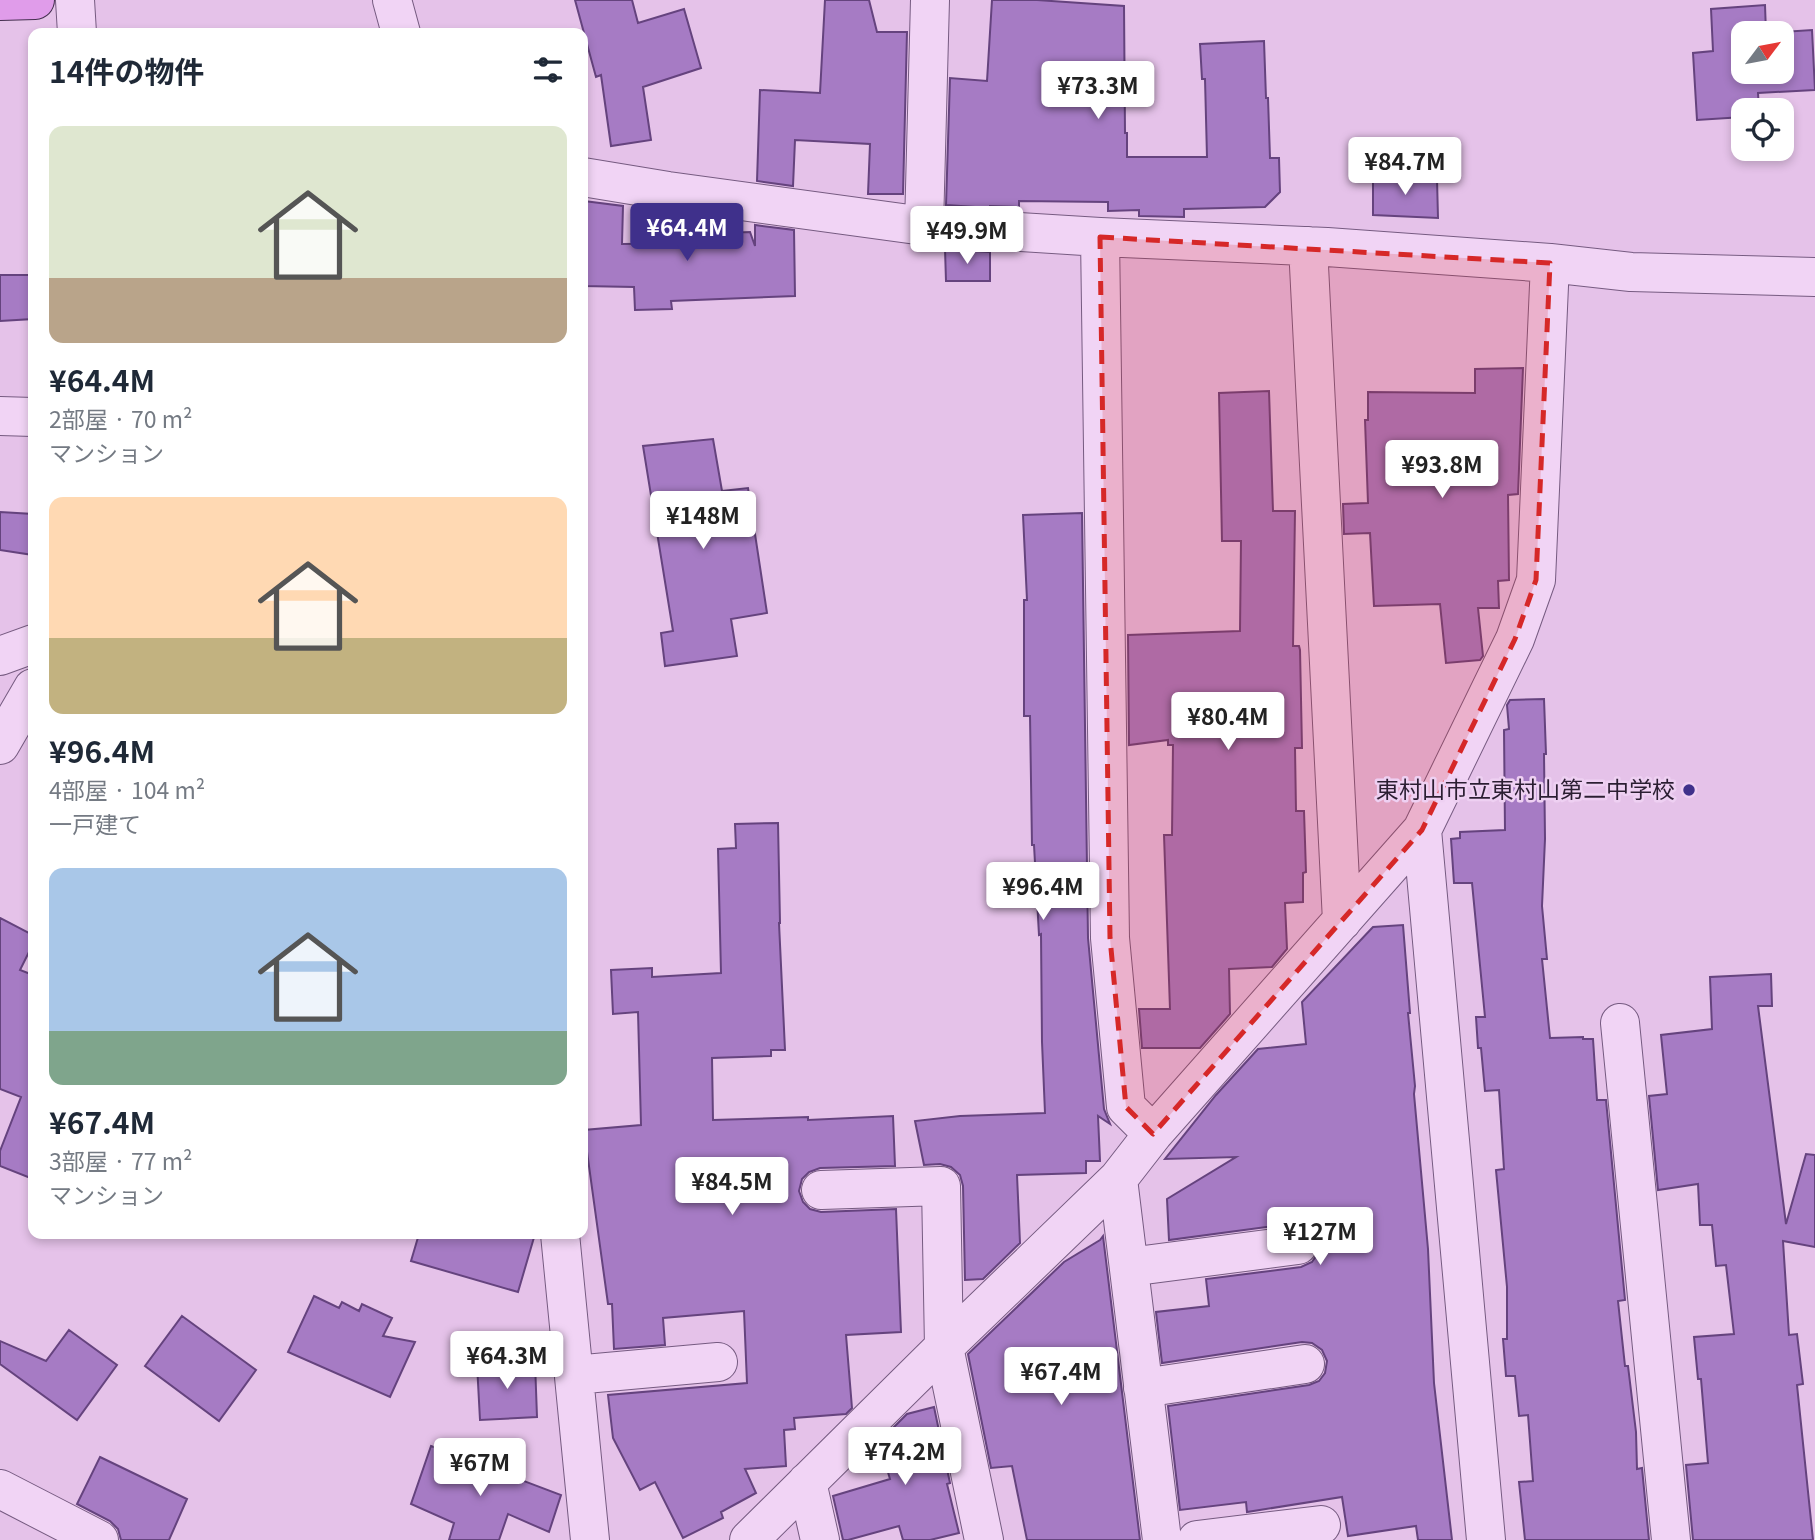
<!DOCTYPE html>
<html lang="ja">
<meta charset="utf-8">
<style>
:root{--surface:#fff;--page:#f2f2f3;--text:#1f2937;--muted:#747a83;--accent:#3f308b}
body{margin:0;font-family:Georgia,"Noto Sans JP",serif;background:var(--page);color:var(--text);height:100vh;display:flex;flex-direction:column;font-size:26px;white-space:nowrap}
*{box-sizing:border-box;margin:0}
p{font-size:23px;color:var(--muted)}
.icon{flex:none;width:38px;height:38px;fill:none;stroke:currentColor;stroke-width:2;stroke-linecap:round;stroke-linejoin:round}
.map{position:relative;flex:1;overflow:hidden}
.details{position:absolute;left:28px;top:28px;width:560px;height:1211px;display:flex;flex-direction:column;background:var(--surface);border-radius:14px;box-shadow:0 4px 10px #0003}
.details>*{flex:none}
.needle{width:46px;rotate:58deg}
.fabs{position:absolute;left:1731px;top:21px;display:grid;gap:14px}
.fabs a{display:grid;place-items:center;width:63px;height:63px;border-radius:14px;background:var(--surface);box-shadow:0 4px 10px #0003;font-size:35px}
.price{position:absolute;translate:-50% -60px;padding:0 16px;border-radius:7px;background:#fff;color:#222;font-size:23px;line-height:46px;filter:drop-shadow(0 2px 4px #0008)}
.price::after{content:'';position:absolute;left:50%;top:42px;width:21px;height:16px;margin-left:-10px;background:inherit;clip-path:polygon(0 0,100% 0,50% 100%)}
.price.active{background:var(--accent);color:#fff}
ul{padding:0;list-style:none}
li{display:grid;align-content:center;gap:14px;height:371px;padding:0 21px}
li span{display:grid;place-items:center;height:217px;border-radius:14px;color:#555}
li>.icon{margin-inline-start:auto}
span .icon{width:126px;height:126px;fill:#fffc;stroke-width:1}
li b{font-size:30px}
h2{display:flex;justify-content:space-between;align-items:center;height:84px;padding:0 21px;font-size:30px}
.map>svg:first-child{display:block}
.building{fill:#a67bc4;stroke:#65437e;stroke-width:2;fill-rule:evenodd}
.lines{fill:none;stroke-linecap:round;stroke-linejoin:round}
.minor-casing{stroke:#765b81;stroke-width:40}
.major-casing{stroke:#442f4f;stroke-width:40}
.minor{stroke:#f1d4f5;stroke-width:38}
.major{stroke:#e09cea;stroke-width:38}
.marked{fill:#d62828;fill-opacity:0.2;stroke:#d62828;stroke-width:5;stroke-dasharray:14 9;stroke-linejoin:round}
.poi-dot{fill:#3f308b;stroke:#eed0f2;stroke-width:2.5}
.labels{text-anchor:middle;stroke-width:5;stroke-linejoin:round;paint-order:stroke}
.poi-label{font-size:23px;fill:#2b1e32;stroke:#eed0f2;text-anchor:end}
</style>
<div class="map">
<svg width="1815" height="1540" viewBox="0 0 1815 1540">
<rect width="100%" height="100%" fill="#e5c2e9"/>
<path class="building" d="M575,0H632L638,23L684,9L701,68L643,87L651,140L611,146L601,75L596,77Z
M825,0H869L877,32H907L903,194H868L870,144L795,140L793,186L757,181L760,90L820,93Z
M992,0H1037L1124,6L1125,133H1127V157H1207L1205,79H1202L1200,44L1264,41L1266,98H1268L1270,158H1279L1280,192L1265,207L1184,209V217L1139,216V210L1108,211V202L1019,201V207L990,206V208L946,205L950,78L987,81Z
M1765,5L1766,33L1812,30L1815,90L1758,93L1759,110H1743V117L1697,120L1693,53L1713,51L1711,9ZM1743,33H1782V72H1743Z
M1373,176L1437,179L1438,218L1373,215Z
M584,201L623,206L622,244L696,243V234L750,232L755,246V225L794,230L795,296L671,301L672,309L635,310L634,287L583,286Z
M945,249L990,252V281H946Z
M0,275H33V319L0,321Z
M1523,368L1518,494L1508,495L1509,580L1498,581L1499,608H1478L1483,656L1480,660L1446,663L1440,604L1374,606L1370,533L1344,534L1343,504L1368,503L1365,420H1368V392L1475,393V369Z
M1269,391L1273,511H1295L1293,646H1299L1300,650L1302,748H1295L1296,811H1304L1306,872L1303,873V902L1285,903L1287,949L1272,967L1229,969L1230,1014L1200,1048H1142L1139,1009H1170L1164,835H1172L1173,745H1168V740L1129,745L1128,635L1240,631L1241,541H1222L1219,393Z
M713,439L722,491L748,488L767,613L731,619L737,656L665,666L661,633L673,631L643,446Z
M0,512L33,514V555L0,550Z
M1082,513L1088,938L1104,1109L1110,1124L1098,1116L1100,1161H1086V1173L1017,1175L1020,1243L983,1279L965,1280L963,1186L960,1175L951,1167L940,1164L924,1165L915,1121L960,1116L1045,1113L1042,1042L1041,934L1039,935L1034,845H1032L1030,716H1024V600H1027L1023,515Z
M1544,699L1546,754H1544L1545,839L1542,906L1547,959H1542L1550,1038L1583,1037V1039H1593L1597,1100H1606L1625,1300L1618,1301L1625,1366H1628L1636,1432L1637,1469L1642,1468L1649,1540H1525L1519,1482L1533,1481L1528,1415L1519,1416L1515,1376H1506L1503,1339H1507V1287L1496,1170L1504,1169L1499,1090L1485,1091L1481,1048H1478L1476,1017H1485L1472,883H1454L1451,839L1460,838V832L1505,830L1504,730L1509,729L1507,705L1510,700Z
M778,823L780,923H779L785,1050H771V1056L712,1058L713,1120L808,1117V1120L893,1116L895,1166L820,1168L809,1172L802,1179L799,1191L803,1202L810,1209L821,1212L896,1209L901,1332L846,1335L852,1408L846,1414L794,1418L795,1429L784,1430L786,1466L745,1469L756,1493L721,1512L723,1518L683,1538L655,1482L640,1490L613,1438L608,1395L747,1383L744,1311L663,1318L665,1345L614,1349L612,1304H608L584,1130L641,1125L638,1012L613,1014L611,970L652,968V977L721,973L718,849L736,848L735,824Z
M0,918L33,935V944L20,970L33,975V1179L0,1166V1151L21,1097L0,1089Z
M1403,925L1410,1013H1408L1415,1086L1414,1094L1428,1249L1434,1383L1452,1540H1418L1416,1526L1348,1536L1342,1497L1247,1512L1246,1502L1180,1510L1168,1406L1309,1385L1319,1381L1325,1373L1327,1361L1322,1350L1312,1343L1302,1342L1162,1363L1156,1312L1209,1306L1206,1279L1301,1267L1312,1262L1318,1253L1320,1243L1315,1231L1307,1225L1296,1223L1169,1240L1167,1199L1236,1157L1165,1159L1216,1095L1258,1049L1306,1044L1302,1002L1373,927Z
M1771,974L1772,1006H1758L1786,1224L1806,1154L1815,1155V1247L1783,1241L1789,1335L1797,1334L1803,1384L1797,1385L1813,1540H1693L1686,1465L1708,1463L1701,1379H1698L1694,1337L1734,1334L1726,1265L1716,1266L1712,1225H1700L1698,1184L1658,1190L1649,1096L1667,1094L1661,1035L1712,1029L1710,977Z
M419,1234H535L518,1292L411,1261Z
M1103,1236L1140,1540H1027L1012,1466L991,1468L968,1354L1064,1262L1100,1240Z
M314,1296L339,1308L342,1302L359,1311L362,1304L392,1318L383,1336L415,1342L390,1397L288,1352Z
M182,1316L256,1370L219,1421L145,1366Z
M69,1330L117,1365L77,1420L0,1364V1341L46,1361Z
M535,1362L537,1417L480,1420L477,1364Z
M934,1407L950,1483L947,1484L959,1533L930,1540H903L899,1526L848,1540H843L833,1496L890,1479L879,1442L907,1414Z
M431,1446L561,1495L549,1532L508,1514L499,1540H449L454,1523L411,1504Z
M100,1457L187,1499L169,1540H121L118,1529L110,1521L77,1504Z"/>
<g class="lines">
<defs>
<path id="minor" d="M75,0L77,33
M392,0L401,33
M583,177L668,191L924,226L1100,237L1327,247L1550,263L1631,272L1815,277
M924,226L930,0
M1100,237L1110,938L1126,1107L1153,1134
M1308,246L1342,921
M0,416L33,417
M0,656L33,644
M0,745L33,688
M1422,830L1486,1540
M1620,1023L1671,1540
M1118,1179L1162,1540
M821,1190L941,1186L944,1347L984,1540
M560,1234L590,1540
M1129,1267L1298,1245
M574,1375L718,1362
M1143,1388L1305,1364
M807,1482L820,1540
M0,1489L99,1540
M749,1540L944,1347L1118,1179L1153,1134L1422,830L1515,639L1536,580L1550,263
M1197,1540L1321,1525"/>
<path id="major" d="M0,1L35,0"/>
</defs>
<use href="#minor" class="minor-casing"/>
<use href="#major" class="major-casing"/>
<use href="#minor" class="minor"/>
<use href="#major" class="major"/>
</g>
<path class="marked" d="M1100,237L1550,263L1536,580L1515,639L1422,830L1153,1134L1126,1107L1110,938Z"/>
<circle class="poi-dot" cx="1689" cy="790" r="7"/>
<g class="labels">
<g class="poi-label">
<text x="1675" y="798">東村山市立東村山第二中学校</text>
</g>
</g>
</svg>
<div class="fabs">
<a><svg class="needle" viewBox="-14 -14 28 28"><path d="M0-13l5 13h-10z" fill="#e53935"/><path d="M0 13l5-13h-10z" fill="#747a83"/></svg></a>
<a><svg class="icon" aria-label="locate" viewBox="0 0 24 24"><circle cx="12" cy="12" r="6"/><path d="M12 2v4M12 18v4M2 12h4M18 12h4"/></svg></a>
</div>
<b class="price" style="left:1098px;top:121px">¥73.3M</b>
<b class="price" style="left:1405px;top:197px">¥84.7M</b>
<b class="price active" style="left:687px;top:263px">¥64.4M</b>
<b class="price" style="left:967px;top:266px">¥49.9M</b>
<b class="price" style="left:1442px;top:500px">¥93.8M</b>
<b class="price" style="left:703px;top:551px">¥148M</b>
<b class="price" style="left:1228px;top:752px">¥80.4M</b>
<b class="price" style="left:1043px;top:922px">¥96.4M</b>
<b class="price" style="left:732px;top:1217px">¥84.5M</b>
<b class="price" style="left:1320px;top:1267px">¥127M</b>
<b class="price" style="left:507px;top:1391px">¥64.3M</b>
<b class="price" style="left:1061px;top:1407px">¥67.4M</b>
<b class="price" style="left:905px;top:1487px">¥74.2M</b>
<b class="price" style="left:480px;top:1498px">¥67M</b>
<section class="details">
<h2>14件の物件<svg class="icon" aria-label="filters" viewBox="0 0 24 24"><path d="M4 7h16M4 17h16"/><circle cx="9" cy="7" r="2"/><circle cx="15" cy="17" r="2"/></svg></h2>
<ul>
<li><span style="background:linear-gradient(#dfe7d0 70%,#b9a48a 0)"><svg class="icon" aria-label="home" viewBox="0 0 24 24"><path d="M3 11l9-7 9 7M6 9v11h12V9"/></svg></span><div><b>¥64.4M</b><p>2部屋 · 70 m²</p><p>マンション</p></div></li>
<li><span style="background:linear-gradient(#ffd9b3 65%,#c2b280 0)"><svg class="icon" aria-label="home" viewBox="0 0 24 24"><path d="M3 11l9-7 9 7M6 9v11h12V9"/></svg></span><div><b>¥96.4M</b><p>4部屋 · 104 m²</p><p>一戸建て</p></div></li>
<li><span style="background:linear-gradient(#a9c7e8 75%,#7fa58c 0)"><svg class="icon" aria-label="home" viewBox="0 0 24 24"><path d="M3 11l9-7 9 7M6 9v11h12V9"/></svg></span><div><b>¥67.4M</b><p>3部屋 · 77 m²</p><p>マンション</p></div></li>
</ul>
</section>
</div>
